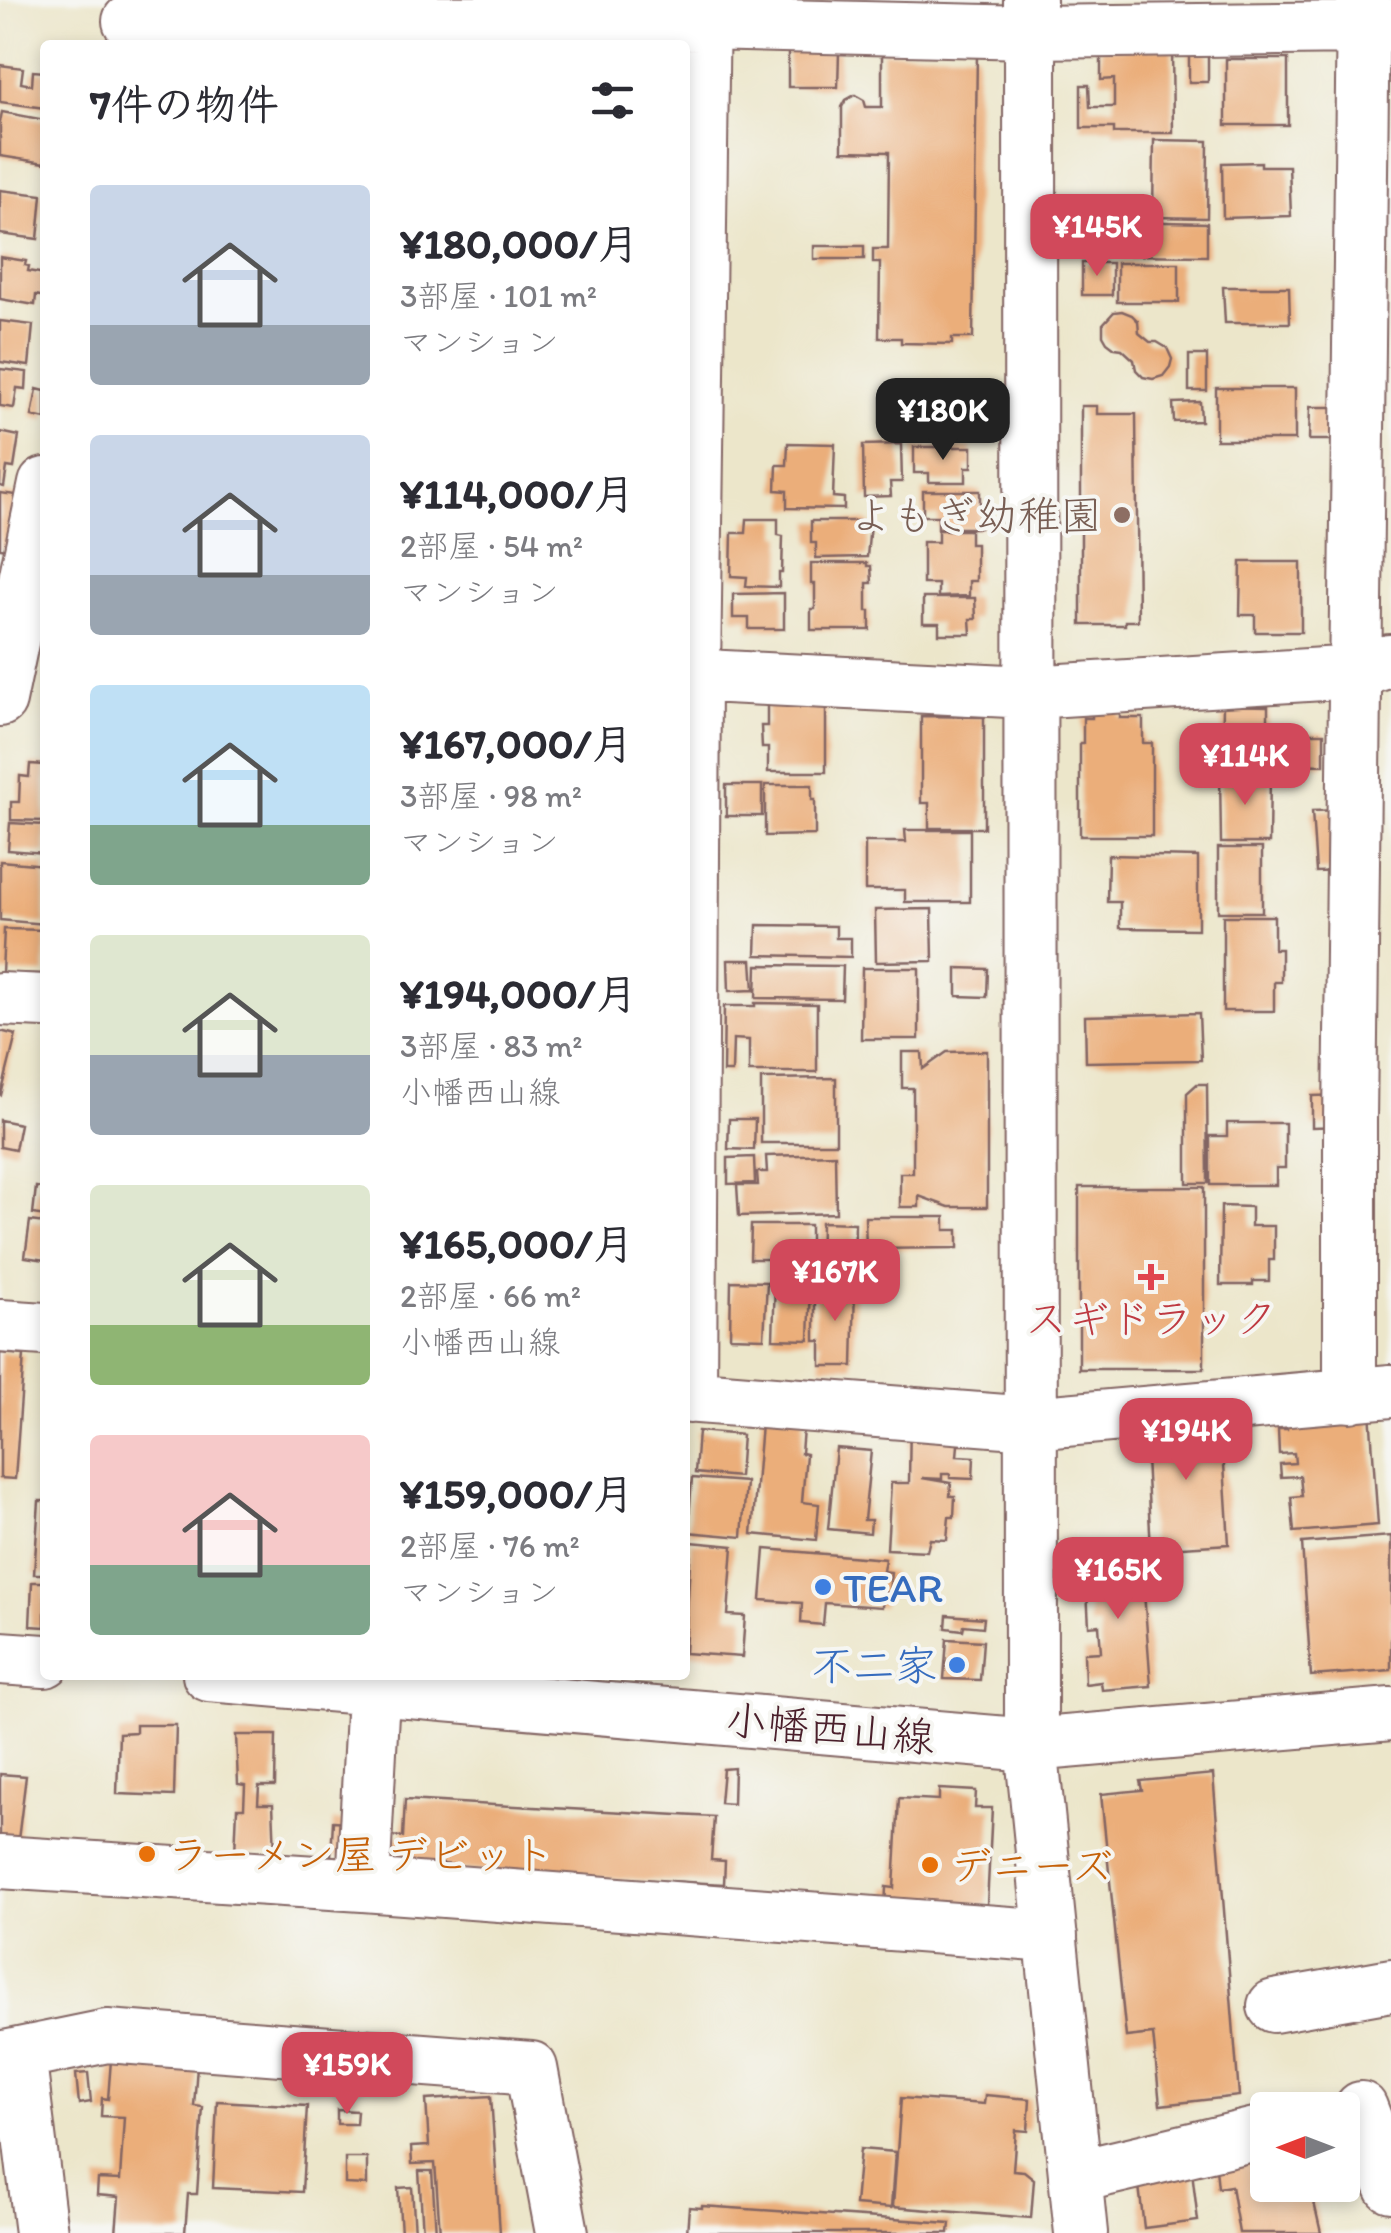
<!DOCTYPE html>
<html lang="ja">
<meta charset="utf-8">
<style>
:root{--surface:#fff;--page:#f2f2f3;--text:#2b2b33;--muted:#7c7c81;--accent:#d1495b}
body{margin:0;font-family:Itim,"Klee One",sans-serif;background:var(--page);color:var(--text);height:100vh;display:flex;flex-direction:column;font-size:38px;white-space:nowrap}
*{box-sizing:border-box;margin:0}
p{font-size:32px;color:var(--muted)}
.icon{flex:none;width:55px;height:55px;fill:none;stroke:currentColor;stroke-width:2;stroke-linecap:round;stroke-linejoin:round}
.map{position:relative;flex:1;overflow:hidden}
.panel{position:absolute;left:40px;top:40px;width:650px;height:1640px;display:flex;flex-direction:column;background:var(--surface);border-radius:10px;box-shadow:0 5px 15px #0003}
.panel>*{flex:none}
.needle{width:65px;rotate:270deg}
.buttons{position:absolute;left:1250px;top:2092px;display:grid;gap:20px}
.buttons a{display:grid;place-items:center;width:110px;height:110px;border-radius:10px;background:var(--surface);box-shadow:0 5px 15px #0003;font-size:50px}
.price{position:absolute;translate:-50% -85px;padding:0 22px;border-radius:20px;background:var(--accent);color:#fff;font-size:32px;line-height:65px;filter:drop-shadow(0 2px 5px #0008)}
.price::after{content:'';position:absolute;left:50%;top:60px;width:30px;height:22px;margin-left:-15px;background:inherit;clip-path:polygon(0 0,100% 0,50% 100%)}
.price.on{background:#222;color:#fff}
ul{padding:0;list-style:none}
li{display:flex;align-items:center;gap:30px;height:250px;padding:0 50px}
li span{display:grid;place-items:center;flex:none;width:280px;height:200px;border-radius:10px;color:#555}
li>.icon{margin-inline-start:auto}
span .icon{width:120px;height:120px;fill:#fffc;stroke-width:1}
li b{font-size:42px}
h2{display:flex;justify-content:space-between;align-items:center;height:120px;padding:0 50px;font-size:42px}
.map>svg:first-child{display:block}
.building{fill:#ebae7a}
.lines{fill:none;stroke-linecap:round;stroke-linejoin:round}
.minor-casing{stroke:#836563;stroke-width:56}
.minor{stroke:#fff;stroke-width:52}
.education-dot{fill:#8d6e63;stroke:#f6f6f2;stroke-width:4}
.health-dot{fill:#e0444e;stroke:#f6f6f2;stroke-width:4}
.shop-dot{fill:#3f7fe0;stroke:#f6f6f2;stroke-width:4}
.food-dot{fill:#e8710a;stroke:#f6f6f2;stroke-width:4}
.labels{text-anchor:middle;stroke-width:8;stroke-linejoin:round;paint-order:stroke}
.education-label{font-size:42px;fill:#785e54;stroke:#f6f6f2;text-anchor:end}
.health-label{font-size:42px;fill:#be3a42;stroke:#f6f6f2}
.shop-label{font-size:42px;fill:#366cbe;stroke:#f6f6f2;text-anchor:start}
.street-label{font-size:42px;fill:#4a1f2b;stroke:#f6f6f2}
.food-label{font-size:42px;fill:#c56008;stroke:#f6f6f2;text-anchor:start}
</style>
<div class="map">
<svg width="1391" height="2233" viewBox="0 0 1391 2233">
<rect width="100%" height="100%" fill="#f6f6f2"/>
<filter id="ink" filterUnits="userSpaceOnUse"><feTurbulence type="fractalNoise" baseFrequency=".01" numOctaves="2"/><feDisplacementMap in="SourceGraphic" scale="20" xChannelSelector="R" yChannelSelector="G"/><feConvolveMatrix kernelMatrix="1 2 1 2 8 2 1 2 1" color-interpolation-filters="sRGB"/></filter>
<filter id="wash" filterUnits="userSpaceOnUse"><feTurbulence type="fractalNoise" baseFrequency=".0048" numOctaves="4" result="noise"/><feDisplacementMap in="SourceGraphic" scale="40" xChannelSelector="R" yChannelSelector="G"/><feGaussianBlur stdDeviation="2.25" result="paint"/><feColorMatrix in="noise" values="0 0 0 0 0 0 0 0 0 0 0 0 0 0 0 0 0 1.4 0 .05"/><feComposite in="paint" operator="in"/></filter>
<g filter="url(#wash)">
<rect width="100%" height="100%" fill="#ece6ca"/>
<g id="blocks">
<path class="building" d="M1101,48H1172L1173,133H1114V128H1081V85H1089L1090,107H1114V79L1101,80Z
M788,52H839L838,87H788Z
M882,52L977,53L973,338H952V344L901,343V338H879L880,263H873V249H888L889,152L842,151V107L846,100L855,95L864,100L866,107H882Z
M1189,52H1208V82H1189Z
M1226,59H1288V125H1226Z
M0,65L23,68L21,83L32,85L33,71L45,72V108L0,102Z
M2,112L45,120V163L0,156V122Z
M1154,140L1208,141L1207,218L1153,217Z
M1261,162V166H1289L1291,216L1223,218L1222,163Z
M0,190L42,195L38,239L0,234Z
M1120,221L1207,223V256L1119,255Z
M814,246H864V259H814Z
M0,257L26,261L25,265L29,266L28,271L45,274V297L36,295L35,305L0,299Z
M1082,263H1112V295H1082Z
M1117,263H1179V302H1117Z
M1223,287H1289L1290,323H1225Z
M1114,312L1122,311L1132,315L1138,321L1139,333L1150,342H1157L1167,348L1172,359L1170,367L1163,376L1153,379L1143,377L1136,370L1134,360L1122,349L1115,348L1107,342L1103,335V324Z
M0,321L33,325L29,366L0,362Z
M1189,355H1207V391H1189Z
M0,369L27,372L26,389L17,388L14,408L0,406Z
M1216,388H1295V440H1216Z
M37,389L45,391V419L32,416Z
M1200,402L1201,421L1174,422L1173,403Z
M1081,406H1097V414H1136L1138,621H1125V625H1081Z
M1310,407H1342L1341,440H1309Z
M0,432L19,436L14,468L7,467L4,487L0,486Z
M788,443L835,444L833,497L844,498V509L787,508V491L776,490L777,465H787Z
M901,444L902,482H890L891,496L864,497L863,445Z
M914,447H972V467H966V482H929V473H914Z
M923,491H980V528H938V516H923Z
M0,493L24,496L15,550L0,548Z
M747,519H778V535L783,536L782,573H779V587L746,586L747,577L731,576L732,533H746Z
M811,521H867V523H870L867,557L816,558V543H811Z
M938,530H970V544H976V581H969V596L938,597V584H923V542H938Z
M1241,562H1301V632H1255V615H1240Z
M811,563H867V566H871L872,583H867V611H870V630H811V609H815V584H811Z
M784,593V629H749V618H733V594Z
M923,598H975L976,619H970L971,634H939V623H923Z
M767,704H826V772H768V748H762L761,726H767Z
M1223,705L1268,706V735H1271V758H1268V763L1222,762Z
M1092,708H1120V718H1143V743H1152V836H1080V743H1083V718H1092Z
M921,716L984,717V828H929V803H921Z
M1292,733H1324V765L1291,764Z
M30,764L45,765V821L11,820V802H19L20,776L29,777Z
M1220,774H1270L1269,843H1221Z
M726,785H762V816H726Z
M765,785H812V800H815V835L765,836Z
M1341,810L1342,871L1316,872L1312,811Z
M10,823L45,825V853L8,850Z
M905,830H970V902H905V890H865V842H906Z
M1218,848H1262V912H1218Z
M1108,855L1198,857V929L1120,928V902H1107Z
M0,861L45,865V924L0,920Z
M932,909L933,961L876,962L875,910Z
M1223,916H1274V949H1281V982H1274V1011H1223Z
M757,925L836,926V938H851V957L756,955Z
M4,929L45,930V974L2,973Z
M728,960H752L754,990L729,991Z
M757,965L843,966L842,999L756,998Z
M862,968H919V1039H861Z
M957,968L988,969L987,997L957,996Z
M755,1003L817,1004V1072H749V1040L733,1039L732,1072H723L724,1006H755Z
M1199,1013L1201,1060L1086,1062L1085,1016Z
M0,1031L16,1035L1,1095L0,1094Z
M987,1051V1207H949L919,1196V1207H900V1173H913V1088H902V1052H922L923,1069L947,1052Z
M836,1078V1143H761V1079Z
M1197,1084H1207L1208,1183H1187V1093Z
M1343,1095L1344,1126L1312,1127V1096Z
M729,1119H755L754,1150L728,1149Z
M0,1120L20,1124L15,1150L0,1147Z
M1227,1123H1285V1168H1276V1185H1210V1136H1227Z
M835,1154L836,1213L739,1216L737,1185H758L757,1172H767L766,1156Z
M754,1157L755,1183L728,1184V1158Z
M36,1187L45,1188V1216L33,1214Z
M1079,1187H1204V1369H1079Z
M1221,1206L1251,1207V1226H1274V1260H1269V1281H1253V1285H1220Z
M865,1217H945V1230H958V1248L866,1249Z
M30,1221L45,1223V1260L25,1257Z
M821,1222L855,1223L854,1278L820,1277Z
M751,1225H810V1259H750Z
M731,1281L767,1282L764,1338L730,1337Z
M775,1281L811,1283L809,1340L773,1339Z
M815,1285H855L853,1366H821V1341H815Z
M0,1353L24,1355L15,1479L0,1478Z
M1370,1411L1378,1525L1294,1532L1291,1497L1302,1496L1300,1476L1281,1477L1280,1464L1295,1463L1294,1453L1279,1454L1278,1429H1287V1424Z
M762,1412L804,1416L801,1453L806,1454L802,1502L819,1504L816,1540L752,1534Z
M1221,1416L1229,1544L1151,1549L1144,1422Z
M910,1418L970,1421L969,1445H958L957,1456L974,1457L973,1479L950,1478V1474H942V1479L922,1478L951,1483L950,1496H955L954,1517H949L947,1540L930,1539L927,1551L887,1549L891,1483H909Z
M698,1431L742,1435L739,1477L695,1473Z
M836,1448L871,1451L864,1520H871L870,1533L828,1529Z
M692,1478L746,1482L742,1537L688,1532Z
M39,1501H45V1574H34Z
M1391,1536V1670L1311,1676L1302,1543Z
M691,1542L733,1546L728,1615L745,1616L742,1657L685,1653Z
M765,1549L885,1559L883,1571L891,1572L889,1593L883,1592L882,1607L825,1603L823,1625L801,1623L802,1603L761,1600Z
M1141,1552L1151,1686L1102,1690L1101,1682L1085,1684L1084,1653L1101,1652L1099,1625L1089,1626L1087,1591L1096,1590L1095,1575L1086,1576L1084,1556Z
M32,1582H45V1627L30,1626Z
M947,1615L984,1618L983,1627L964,1625L963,1630L946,1628Z
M947,1639L983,1641L980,1680L944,1679Z
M136,1725H176L174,1796L117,1794L119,1733L136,1732Z
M236,1735H276L275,1786H259L258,1804H273L275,1854H235L237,1808H244L245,1785L238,1784Z
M734,1768L733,1804L720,1803L723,1769Z
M0,1774L26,1776L18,1840L0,1839Z
M1213,1774L1239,2096L1160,2105L1153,2034L1126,2037L1101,1794L1142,1790L1140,1781Z
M939,1789L976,1791L975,1808H992L987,1905L885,1910L886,1887L894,1888L899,1798L939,1800Z
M405,1800L714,1817L711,1860L725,1861L724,1884L388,1866L390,1836L403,1837Z
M333,1821L347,1822L345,1858L331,1856Z
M111,2060L197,2066L194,2106L203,2107L197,2194H188L185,2233H116L119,2197L97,2195L98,2179L120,2180L124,2117L101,2116L102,2098L108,2099Z
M88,2073L91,2102L79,2104L76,2074Z
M985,2095L1030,2099L1028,2131L1016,2130L1013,2170L1024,2171L1034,2179L1031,2218L893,2207L901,2098L984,2104Z
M491,2096L500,2233H440L435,2163L412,2164L411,2147L429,2146L426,2100Z
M217,2101L307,2106L302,2192L213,2188Z
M337,2110L357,2111L356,2124H337Z
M1268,2144V2185H1310L1321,2233H1239L1231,2186L1218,2188L1215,2158Z
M860,2149L895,2152L891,2208L855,2205Z
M345,2158H367V2185L345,2184Z
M1191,2163L1198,2221L1144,2228L1137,2169Z
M419,2171H432L436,2233H423Z
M412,2187L415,2233H401L398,2188Z
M702,2206L950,2223L949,2233H687L689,2207L702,2208Z"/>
</g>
</g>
<g filter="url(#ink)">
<use href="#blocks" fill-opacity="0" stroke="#836563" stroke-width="2.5"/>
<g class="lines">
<defs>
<path id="minor" d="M1030,0L1031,1745L1081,2233
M129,21L703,24L1030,32L1362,28L1391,25
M685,675L1030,692L1356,672L1390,661
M0,700L45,484
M0,999L45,1001
M0,1326L45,1329
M685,1396L1031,1423L1391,1391
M1350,1396V1122L1363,0
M690,1397L694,676L703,0
M0,1658L45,1661
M209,1675L1031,1745L1391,1714
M0,1862L363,1885L1051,1936
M363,1885L374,1675
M1274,2006L1391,1985
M19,2054L41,2233
M0,2058L107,2036L531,2068L562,2233
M1361,2108L1391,2186
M1075,2177L1268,2131"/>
</defs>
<use href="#minor" class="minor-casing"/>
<use href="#minor" class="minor"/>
</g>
</g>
<circle class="education-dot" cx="1122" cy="515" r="10"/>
<path class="health-dot" d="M1146 1262h10v10h10v10h-10v10h-10v-10h-10v-10h10z"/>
<g class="shop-dot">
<circle cx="823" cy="1587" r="10"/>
<circle cx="957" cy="1665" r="10"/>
</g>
<g class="food-dot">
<circle cx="147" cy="1854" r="10"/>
<circle cx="930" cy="1865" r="10"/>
</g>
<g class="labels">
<g class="education-label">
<text x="1102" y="530">よもぎ幼稚園</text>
</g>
<g class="health-label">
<text x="1151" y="1333">スギドラック</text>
</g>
<g class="shop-label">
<text x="843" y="1602">TEAR</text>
<text x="937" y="1680" text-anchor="end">不二家</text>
</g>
<g class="street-label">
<text transform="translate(830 1728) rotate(5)" y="15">小幡西山線</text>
</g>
<g class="food-label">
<text x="167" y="1869">ラーメン屋 デビット</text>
<text x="950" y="1880">デニーズ</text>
</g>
</g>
</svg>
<div class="buttons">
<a><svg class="needle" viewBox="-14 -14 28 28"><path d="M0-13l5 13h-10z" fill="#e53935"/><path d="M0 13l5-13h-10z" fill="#7c7c81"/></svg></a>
</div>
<b class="price" style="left:1097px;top:279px">¥145K</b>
<b class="price on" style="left:943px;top:463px">¥180K</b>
<b class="price" style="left:1245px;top:808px">¥114K</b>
<b class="price" style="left:835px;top:1324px">¥167K</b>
<b class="price" style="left:1186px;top:1483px">¥194K</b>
<b class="price" style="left:1118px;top:1622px">¥165K</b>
<b class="price" style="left:347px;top:2117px">¥159K</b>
<section class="panel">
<h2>7件の物件<svg class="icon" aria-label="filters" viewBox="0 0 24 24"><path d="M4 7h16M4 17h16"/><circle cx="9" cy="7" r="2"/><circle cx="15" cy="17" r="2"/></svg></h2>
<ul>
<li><span style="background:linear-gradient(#c9d6e8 70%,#9aa5b1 0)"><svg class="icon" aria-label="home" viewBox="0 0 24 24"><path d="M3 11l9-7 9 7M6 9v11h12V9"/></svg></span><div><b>¥180,000/月</b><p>3部屋 · 101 m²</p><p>マンション</p></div></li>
<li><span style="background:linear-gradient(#c9d6e8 70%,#9aa5b1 0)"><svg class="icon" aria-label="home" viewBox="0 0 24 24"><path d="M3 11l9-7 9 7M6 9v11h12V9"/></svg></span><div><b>¥114,000/月</b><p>2部屋 · 54 m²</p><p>マンション</p></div></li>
<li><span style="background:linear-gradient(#bfe0f5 70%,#7fa58c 0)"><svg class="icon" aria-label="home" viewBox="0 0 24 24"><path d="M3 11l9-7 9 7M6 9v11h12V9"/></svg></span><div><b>¥167,000/月</b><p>3部屋 · 98 m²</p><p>マンション</p></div></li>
<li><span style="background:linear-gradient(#dfe7d0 60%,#9aa5b1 0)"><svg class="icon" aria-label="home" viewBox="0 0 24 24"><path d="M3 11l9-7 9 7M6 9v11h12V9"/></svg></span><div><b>¥194,000/月</b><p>3部屋 · 83 m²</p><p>小幡西山線</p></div></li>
<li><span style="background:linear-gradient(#dfe7d0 70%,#8fb573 0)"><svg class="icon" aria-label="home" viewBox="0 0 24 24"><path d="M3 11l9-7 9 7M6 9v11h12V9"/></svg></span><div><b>¥165,000/月</b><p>2部屋 · 66 m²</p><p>小幡西山線</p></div></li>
<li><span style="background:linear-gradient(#f6c9c9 65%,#7fa58c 0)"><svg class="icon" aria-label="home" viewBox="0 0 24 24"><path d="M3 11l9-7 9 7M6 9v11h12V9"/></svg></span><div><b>¥159,000/月</b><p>2部屋 · 76 m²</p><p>マンション</p></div></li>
</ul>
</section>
</div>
